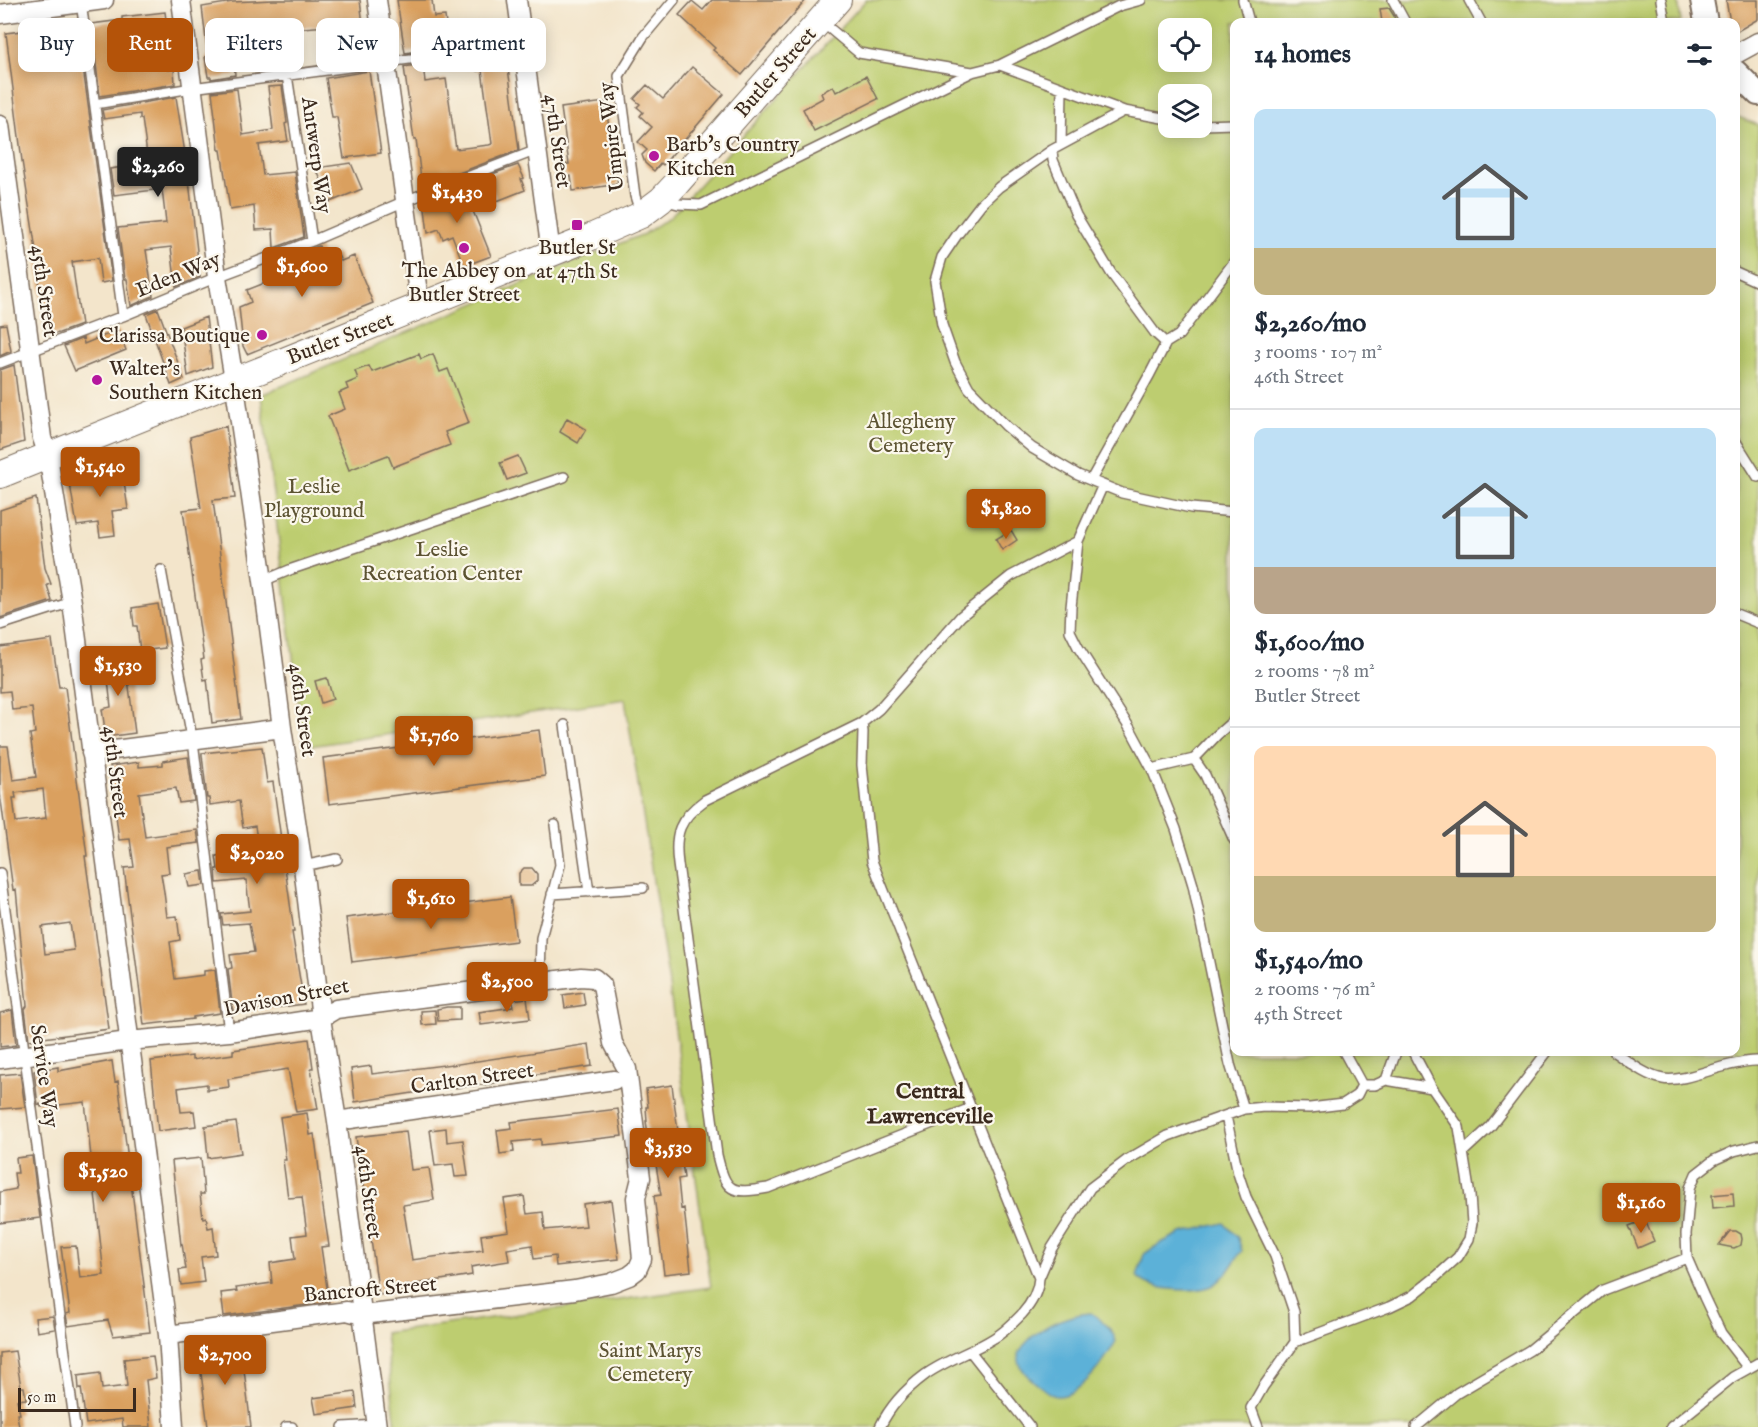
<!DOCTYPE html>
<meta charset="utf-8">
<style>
:root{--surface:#fff;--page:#f2f2f3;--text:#1f2937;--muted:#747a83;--line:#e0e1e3;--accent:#b45309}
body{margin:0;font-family:"IM FELL English",serif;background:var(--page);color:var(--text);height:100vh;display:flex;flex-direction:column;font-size:22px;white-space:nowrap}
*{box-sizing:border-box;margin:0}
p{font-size:20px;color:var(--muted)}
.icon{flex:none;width:33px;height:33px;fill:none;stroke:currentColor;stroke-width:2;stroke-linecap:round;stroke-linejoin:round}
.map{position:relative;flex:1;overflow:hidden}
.details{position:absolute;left:1230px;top:18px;width:510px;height:1038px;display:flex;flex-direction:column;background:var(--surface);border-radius:12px;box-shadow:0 3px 15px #0003}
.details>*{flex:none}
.top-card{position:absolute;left:18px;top:18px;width:570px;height:54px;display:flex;gap:12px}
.tools{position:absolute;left:1158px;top:18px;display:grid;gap:12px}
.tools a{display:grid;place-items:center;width:54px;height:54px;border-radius:12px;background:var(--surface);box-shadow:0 3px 15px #0003;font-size:30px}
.scale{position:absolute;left:18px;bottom:15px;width:118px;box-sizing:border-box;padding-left:6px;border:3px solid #3b2a1e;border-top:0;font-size:16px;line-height:21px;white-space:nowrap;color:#3b2a1e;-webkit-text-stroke:4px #fbf7ec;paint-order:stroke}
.price{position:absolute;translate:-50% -51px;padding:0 14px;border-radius:6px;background:var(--accent);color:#fff;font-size:20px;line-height:39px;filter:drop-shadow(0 2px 3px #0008)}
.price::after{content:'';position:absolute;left:50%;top:36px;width:18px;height:14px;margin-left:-9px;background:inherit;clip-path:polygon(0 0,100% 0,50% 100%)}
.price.active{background:#222;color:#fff}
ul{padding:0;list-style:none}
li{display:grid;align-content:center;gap:12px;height:318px;padding:0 24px}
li+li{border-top:2px solid var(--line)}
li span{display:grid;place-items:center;height:186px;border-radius:12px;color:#555}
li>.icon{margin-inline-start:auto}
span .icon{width:108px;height:108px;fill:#fffc;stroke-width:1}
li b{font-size:26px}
h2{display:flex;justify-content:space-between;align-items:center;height:72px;padding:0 24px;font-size:26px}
.tag{padding:0 21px;border-radius:12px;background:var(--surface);box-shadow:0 3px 15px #0003;font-size:21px;line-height:54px}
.tag.active{background:var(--accent);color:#fff}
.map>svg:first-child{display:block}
.green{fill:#bdcd6f;stroke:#7c7c46;stroke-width:1.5;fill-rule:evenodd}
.water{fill:#5cb1d8;stroke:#4c6e7b;stroke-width:1.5}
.building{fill:#daa05f;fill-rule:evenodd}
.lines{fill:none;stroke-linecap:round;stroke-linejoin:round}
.service-casing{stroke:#7b6b5b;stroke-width:12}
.minor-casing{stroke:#7b6b5b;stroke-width:21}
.tertiary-casing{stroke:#7b6b5b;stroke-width:26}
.secondary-casing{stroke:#7b6b5b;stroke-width:28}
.service{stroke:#fff;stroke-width:9}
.minor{stroke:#fff;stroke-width:18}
.tertiary{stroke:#fff;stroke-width:22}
.secondary{stroke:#fff;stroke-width:26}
.poi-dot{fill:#b5179e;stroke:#fbf7ec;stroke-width:2}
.labels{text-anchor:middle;stroke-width:4.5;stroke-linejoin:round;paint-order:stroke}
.street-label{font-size:21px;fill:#3b2a1e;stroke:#fbf7ec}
.poi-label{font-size:21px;fill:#3b2a1e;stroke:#fbf7ec;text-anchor:start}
.park-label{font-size:21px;fill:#5c5332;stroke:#fbf7ec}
.neighbourhood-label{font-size:22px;font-weight:bold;fill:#3b2a1e;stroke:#fbf7ec}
</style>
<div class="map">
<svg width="1758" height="1427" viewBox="0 0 1758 1427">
<rect width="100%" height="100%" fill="#fbf7ec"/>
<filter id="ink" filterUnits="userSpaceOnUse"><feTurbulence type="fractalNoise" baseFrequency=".0167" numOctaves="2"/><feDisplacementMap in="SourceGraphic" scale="12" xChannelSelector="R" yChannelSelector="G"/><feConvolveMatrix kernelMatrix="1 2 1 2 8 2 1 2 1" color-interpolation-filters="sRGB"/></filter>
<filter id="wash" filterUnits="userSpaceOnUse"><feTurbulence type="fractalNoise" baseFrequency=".008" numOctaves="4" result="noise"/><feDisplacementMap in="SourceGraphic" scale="24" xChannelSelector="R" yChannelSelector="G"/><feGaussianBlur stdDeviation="1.35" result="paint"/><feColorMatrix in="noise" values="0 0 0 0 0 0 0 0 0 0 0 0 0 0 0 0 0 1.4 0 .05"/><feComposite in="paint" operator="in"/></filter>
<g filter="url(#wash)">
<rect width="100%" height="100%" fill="#f3e5cb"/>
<path class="green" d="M866,0H1678L1681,22H1234V1052H1736V116L1758,125V1427H396L385,1333L711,1287L667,971L625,699L304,747L261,395L558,268L644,234L670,217ZM1168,28H1202V62H1168ZM1168,94H1202V128H1168Z"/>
<path class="water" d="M1224,1223L1238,1238L1242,1251C1232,1263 1227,1278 1212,1286C1195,1293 1148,1291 1137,1276L1144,1254L1161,1243L1181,1233Z
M1091,1313C1103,1321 1111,1327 1116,1341C1106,1359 1080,1398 1056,1396C1049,1395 1043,1388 1037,1384C1026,1375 1019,1369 1018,1354C1032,1329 1064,1315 1091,1313Z"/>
<g id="blocks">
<path class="building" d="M273,0H360L367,58L331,63L327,26L254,32L253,24L223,29L227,62L234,61L235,75L211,79V77H208L205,57L208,56L202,7L232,2Z
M397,0H432L434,17L445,16L447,33H443L444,47L405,53Z
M712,0H806L742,75L713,50L715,48L679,15L692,1L703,10Z
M1726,0H1758V19L1736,32V22H1730Z
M1389,8L1394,16L1395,22H1382L1380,9Z
M165,12L169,43L167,44L169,70L174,69L175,84L100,96L91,24L122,20V17Z
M77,24L112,281L101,283L98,258L72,262L81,325L59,333L45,335L36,250L22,161L6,33Z
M506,53L519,150L422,187L416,139L414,140L404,67L423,64L425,82L446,79L456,149L489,145L492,144L482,70L477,71L475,57Z
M692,67L724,94L663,165L661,163L654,171L645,163L642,155L647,150L638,142L652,127L640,116L643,112L637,107L640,104L634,99L647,85L663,99Z
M369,71L381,153L344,158L337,117H332L326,78Z
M866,76L878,99L814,131L803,109L823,98L821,93L833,86L836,92Z
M282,86L287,123L285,124L288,141L259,145L263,175L295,172L304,237L274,248L273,229L256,230L254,206L230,210L221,150H219L212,92L237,89L243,135L273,130L268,87Z
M176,97L188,172L200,277L176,287L171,247L146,250L153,296L131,306L127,279H125L118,228L166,223L162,189L114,195L110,169L144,164V163L147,162L146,147L142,119H140V114L104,119L102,110Z
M605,102L618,184L573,191L571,176H566L564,164H569L561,108Z
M351,163L362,189L330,202L316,168Z
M518,165L524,178L521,179L525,190L497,201L487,176Z
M463,186L491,256L464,266L452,235L443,239L439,229L428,233L424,201Z
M319,246L324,259L337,253L341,261L354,256L373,303L247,354L243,346L239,307L251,302L247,290L285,275L279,261Z
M158,309L184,379L171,385L146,314Z
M206,317L212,367L188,376L181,327Z
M6,324L11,351L0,356V325Z
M118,330L126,350L75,371L64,346L83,338L84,344Z
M419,354L421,359L433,354L440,372L448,369L469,423L445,432L450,445L393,467L388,455L349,470L328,416L345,409L339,393L348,389L346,384L358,379L355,371L369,366L372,372Z
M14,365L24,442L0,450V370Z
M567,418L586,429L578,443L560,432Z
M226,426L235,498L213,500L241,719L212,723L207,679L204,680L201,660L204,659L183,510L201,508L190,437Z
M518,456L526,473L507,480L500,463Z
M121,462L128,509L112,511L115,535L100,537L98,523L77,526L70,484L75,478Z
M36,498L45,568L51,584L47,585L52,601L0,618V510Z
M1011,530L1017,540L1002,550L996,539Z
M158,604L165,648L140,651L137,626H134L132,608Z
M52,640L59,687H65L87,856H85L109,1029L29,1040L25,1009L27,1006L16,889L13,890L0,793V746H8L13,780L36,777L30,734L35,733L32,708L12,710L10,691L0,692V647ZM43,789L46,818L16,822L13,798H16L15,793ZM70,923L74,950L45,954L42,927Z
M131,657L132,670L127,671L135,733L106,737L102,709L111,707L108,680L107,676L101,677L99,662L104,661V660Z
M327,678L333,699L321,703L315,681Z
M539,730L545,776L329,804L323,758Z
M262,747L267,783L273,782L294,932H292L304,1004L236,1013V1011H233L228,969L232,968L230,955L254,952L249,923L223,925L221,914L250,911L246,880L217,883L216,869H218L216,856L230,854V857L259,853L255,826L243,828L239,801L210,805L209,798H207L202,755V753Z
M188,757L194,801L179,803L176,788L139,793L145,837L197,830L199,843L166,847L169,873L161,874L164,892L167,917L177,916L180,940L170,942L175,979L204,975V971L215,970L220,1013L193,1017V1019L144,1025L124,868L134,867L130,839L119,840L110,766L139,762V767L163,765V761Z
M524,868H532L537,874V881L531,886H519V873Z
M202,871L204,885L189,887L186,874Z
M510,897L516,941L352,962L346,918Z
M583,992L585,1005L565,1008L563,995Z
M527,998L530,1019L481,1025L479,1012L513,1007L512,1000Z
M447,1007H460V1020L438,1021L437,1009Z
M12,1010L16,1045L0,1047V1013Z
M435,1010L436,1024L422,1025L421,1011Z
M309,1039L313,1068H311L318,1109L296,1112L288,1069L228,1079L229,1087L207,1090V1084L178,1088L181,1112L194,1111L196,1126L158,1131L151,1061L192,1056V1060L233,1054V1050Z
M589,1044L592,1066L525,1076L490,1084L426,1091L355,1102L351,1069L371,1066L372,1074L452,1064V1065Z
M112,1061L115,1082L118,1081L150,1332L113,1336L108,1320L68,1326L66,1314L70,1313L61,1247L76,1246L80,1278L104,1275L85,1102L41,1107L40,1104L38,1105L34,1071L58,1067V1071Z
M20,1073L25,1107L0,1109V1075Z
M672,1085L684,1178L678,1179L681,1209L684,1208L691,1271L664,1274L654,1196L661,1195L656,1165H653L646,1121H647L646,1107H648L646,1089Z
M618,1109L622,1136L541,1145V1139L513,1142L514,1152L500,1154L497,1130L512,1128L511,1122Z
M307,1113L310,1135L314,1134L316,1146L322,1194H321L329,1246L321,1247L329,1302L224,1316L221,1293L237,1291L236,1288L272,1283L270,1263L295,1259L292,1236L307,1234L302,1197L288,1198L283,1160H286L280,1117Z
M236,1122L241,1153L208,1158L205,1126Z
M446,1128L447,1142L463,1140L468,1176L455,1177L453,1164L435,1166L430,1130Z
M406,1131L411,1170L429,1168L434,1200L403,1205L412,1260L483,1250L481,1235L509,1231L504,1199L524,1196L527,1214L543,1212L545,1230L586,1226L583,1204L611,1200L619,1259L556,1266L555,1256L534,1259L532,1245L507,1249L509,1261L471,1267L472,1275L409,1285L402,1287L403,1291L379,1295L356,1137Z
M32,1156L40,1218L0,1223V1192L16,1189L14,1173H18L16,1158Z
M201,1158L204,1194H200L203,1218L206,1217L208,1228L213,1227L216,1255L201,1257L204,1282L181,1285L179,1270L186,1269L182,1244L181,1245L172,1161Z
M1733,1193L1734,1206L1713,1208L1712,1195Z
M1645,1220L1654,1241L1638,1248L1629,1226Z
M1730,1231H1736L1741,1234L1742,1239L1741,1245L1734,1248L1719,1245Z
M53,1316L55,1329L37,1332L35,1318Z
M240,1337L251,1427H208L198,1350L229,1346L228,1338Z
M15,1351L21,1387H24L26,1399L17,1400L20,1414H17L19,1427H0V1353Z
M153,1356L156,1378L146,1380L151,1427H123L122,1419L86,1424L81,1388L79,1389L78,1376L100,1373L102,1389L127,1386L124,1359Z
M355,1392L357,1408L316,1414L313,1398Z"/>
</g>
</g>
<g filter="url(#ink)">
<use href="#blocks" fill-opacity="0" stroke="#7b6b5b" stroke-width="1.5"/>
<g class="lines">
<defs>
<path id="service" d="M1243,0L1249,22
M1393,0L1405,22
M1469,0L1481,22
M1661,0L1665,22
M81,2L123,316
M822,22L859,53L972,72
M1000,65L1124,111L1168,119
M287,75L312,241
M95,104L192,88L522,44
M1124,111L1052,150L1053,160L1076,215L1111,273L1155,333L1166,343L1179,335L1234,262
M1202,125L1234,124
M1061,145L1062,88
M1052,150L999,187L981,204L957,235L942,257L935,281L942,325L955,362L969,388L1006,426L1032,448L1078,475L1122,493L1191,508L1234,512
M666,201L678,204L701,205L972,72L1000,65L1119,6L1141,0
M640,212L635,196L619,76L643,37L674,0
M1736,272L1758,282
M0,363L123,316L217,277L312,241L405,201L537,150
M1736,442L1758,477
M1091,480L1150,374L1166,343
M1078,541L1071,607L1070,631L1078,647L1131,730L1152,769L1176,829L1193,885L1230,1064L1244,1109
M161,570L194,749L229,1032
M263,581L292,569L564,477
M1736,614L1758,623
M0,625L72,602
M862,723L863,732L862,765L872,861L1039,1278C1038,1292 1032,1303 1022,1314C1013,1323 1005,1332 994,1338C972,1352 946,1360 925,1375C906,1389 890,1406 880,1427
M565,725L589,892
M1194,759L1205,775L1234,840
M1152,769L1194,759L1217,735L1234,720
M303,866L337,859
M0,873L75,1427
M552,894L643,888
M540,983L541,938L560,865L555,825
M1344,1052L1362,1085H1375L1386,1080L1432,1088
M1614,1052C1628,1061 1645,1076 1663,1079C1681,1082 1708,1070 1726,1066C1736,1064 1748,1060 1758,1061
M1386,1080L1396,1052
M971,1108L768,1188C731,1194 726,1193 717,1155L678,864C674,833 679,819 705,800L862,723L879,709L961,616L1011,576L1078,541L1103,485
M1226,1116L1238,1173L1246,1197L1275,1256L1294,1312L1295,1342L1263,1387L1251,1408L1258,1427
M1463,1152L1490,1127L1547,1052
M1039,1278L1052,1248L1090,1188L1127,1160L1168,1136L1244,1109L1264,1107L1310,1108L1343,1104L1357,1095L1362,1085
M1295,1342L1389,1307L1412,1296L1437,1276L1458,1257L1469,1239L1472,1223L1470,1196L1459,1127L1432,1088L1413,1052
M970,1351L1030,1427
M1748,1368L1721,1333L1704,1297L1687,1258L1686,1234L1690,1188L1696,1174L1714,1160L1734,1151L1758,1145
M286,1427H292
M343,1427L377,1425
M1416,1427L1457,1393L1530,1350L1603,1290L1687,1258
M1671,1427L1733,1377L1758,1363"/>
<path id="minor" d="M181,0L217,277L234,380L263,581L282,728L303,866L321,1018L337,1121L377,1427
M377,0L420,307
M517,0L551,253
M0,14L104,0
M1736,54L1758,42
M0,125L42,438L48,456L72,602L168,1335L174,1427
M91,753L282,728
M0,1059L128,1041L229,1032L308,1020L321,1018L336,1009L581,977L594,978L602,985L613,1043L627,1069L641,1178L636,1198L642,1259L637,1270L629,1276L611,1283L575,1290L362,1315L347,1311L168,1335
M337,1121L614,1080"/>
<path id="tertiary" d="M1702,0L1706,22
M1736,72L1758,94"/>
<path id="secondary" d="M0,475L577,243L641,215L661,200L678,182L838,0"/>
</defs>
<use href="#service" class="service-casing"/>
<use href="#minor" class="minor-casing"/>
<use href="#tertiary" class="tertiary-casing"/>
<use href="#secondary" class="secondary-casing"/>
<use href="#service" class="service"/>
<use href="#minor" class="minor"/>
<use href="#tertiary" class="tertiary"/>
<use href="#secondary" class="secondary"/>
</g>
</g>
<g class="poi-dot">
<circle cx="654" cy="156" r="6"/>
<rect x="571" y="219" width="12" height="12" rx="3"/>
<circle cx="464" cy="248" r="6"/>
<circle cx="262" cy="335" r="6"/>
<circle cx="97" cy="380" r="6"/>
</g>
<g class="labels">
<g class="street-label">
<text transform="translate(775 72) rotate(-49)" y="7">Butler Street</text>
<text transform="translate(611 137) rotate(-96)" y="7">Umpire Way</text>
<text transform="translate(558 141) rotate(82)" y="7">47th Street</text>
<text transform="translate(317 155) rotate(82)" y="7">Antwerp Way</text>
<text transform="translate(178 274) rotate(-22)" y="7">Eden Way</text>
<text transform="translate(45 291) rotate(82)" y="7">45th Street</text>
<text transform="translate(340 338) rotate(-21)" y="7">Butler Street</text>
<text transform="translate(303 710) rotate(82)" y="7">46th Street</text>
<text transform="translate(116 772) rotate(83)" y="7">45th Street</text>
<text transform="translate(286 997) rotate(-11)" y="7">Davison Street</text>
<text transform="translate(45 1076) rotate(82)" y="7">Service Way</text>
<text transform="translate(472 1078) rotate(-8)" y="7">Carlton Street</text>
<text transform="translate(369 1192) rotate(82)" y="7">46th Street</text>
<text transform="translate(370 1289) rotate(-5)" y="7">Bancroft Street</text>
</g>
<g class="poi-label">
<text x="666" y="151">Barb's Country<tspan x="666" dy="24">Kitchen</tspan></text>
<text x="577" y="254" text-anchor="middle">Butler St<tspan x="577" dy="24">at 47th St</tspan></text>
<text x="464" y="277" text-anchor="middle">The Abbey on<tspan x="464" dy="24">Butler Street</tspan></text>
<text x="250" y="342" text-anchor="end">Clarissa Boutique</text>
<text x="109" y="375">Walter's<tspan x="109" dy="24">Southern Kitchen</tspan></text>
</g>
<g class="park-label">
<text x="911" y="428">Allegheny<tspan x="911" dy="24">Cemetery</tspan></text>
<text x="314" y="493">Leslie<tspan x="314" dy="24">Playground</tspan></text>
<text x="442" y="556">Leslie<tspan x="442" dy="24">Recreation Center</tspan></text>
<text x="650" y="1357">Saint Marys<tspan x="650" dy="24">Cemetery</tspan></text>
</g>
<g class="neighbourhood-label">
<text x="930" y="1098">Central<tspan x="930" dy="25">Lawrenceville</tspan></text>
</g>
</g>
</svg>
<div class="tools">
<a><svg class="icon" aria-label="locate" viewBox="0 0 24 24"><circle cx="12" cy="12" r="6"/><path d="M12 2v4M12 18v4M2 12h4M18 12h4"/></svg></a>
<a><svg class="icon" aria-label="layers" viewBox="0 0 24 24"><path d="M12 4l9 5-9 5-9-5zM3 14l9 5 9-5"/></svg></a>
</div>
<div class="scale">50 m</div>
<b class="price active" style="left:158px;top:198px">$2,260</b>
<b class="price" style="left:457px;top:224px">$1,430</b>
<b class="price" style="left:302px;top:298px">$1,600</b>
<b class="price" style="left:100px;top:498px">$1,540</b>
<b class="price" style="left:1006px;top:540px">$1,820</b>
<b class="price" style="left:118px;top:697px">$1,530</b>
<b class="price" style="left:434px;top:767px">$1,760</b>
<b class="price" style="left:257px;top:885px">$2,020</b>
<b class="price" style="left:431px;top:930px">$1,610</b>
<b class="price" style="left:507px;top:1013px">$2,500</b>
<b class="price" style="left:668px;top:1179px">$3,530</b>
<b class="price" style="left:103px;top:1203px">$1,520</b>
<b class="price" style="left:1641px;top:1234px">$1,160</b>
<b class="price" style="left:225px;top:1386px">$2,700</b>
<div class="top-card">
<a class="tag">Buy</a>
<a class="tag active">Rent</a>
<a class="tag">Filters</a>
<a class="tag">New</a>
<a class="tag">Apartment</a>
</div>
<section class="details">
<h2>14 homes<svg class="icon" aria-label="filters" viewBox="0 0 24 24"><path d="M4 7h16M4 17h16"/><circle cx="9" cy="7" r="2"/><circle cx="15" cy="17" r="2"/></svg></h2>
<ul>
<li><span style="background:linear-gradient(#bfe0f5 75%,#c2b280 0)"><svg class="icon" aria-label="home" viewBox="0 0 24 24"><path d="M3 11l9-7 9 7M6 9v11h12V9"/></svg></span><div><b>$2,260/mo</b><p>3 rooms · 107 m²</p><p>46th Street</p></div></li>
<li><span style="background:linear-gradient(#bfe0f5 75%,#b9a48a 0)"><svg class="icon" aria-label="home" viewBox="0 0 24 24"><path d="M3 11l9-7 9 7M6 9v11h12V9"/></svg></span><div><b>$1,600/mo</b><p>2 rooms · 78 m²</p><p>Butler Street</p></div></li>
<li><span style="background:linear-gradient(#ffd9b3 70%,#c2b280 0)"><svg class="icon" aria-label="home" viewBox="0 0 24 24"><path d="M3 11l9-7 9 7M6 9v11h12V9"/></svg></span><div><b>$1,540/mo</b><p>2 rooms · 76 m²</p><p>45th Street</p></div></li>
</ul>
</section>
</div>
